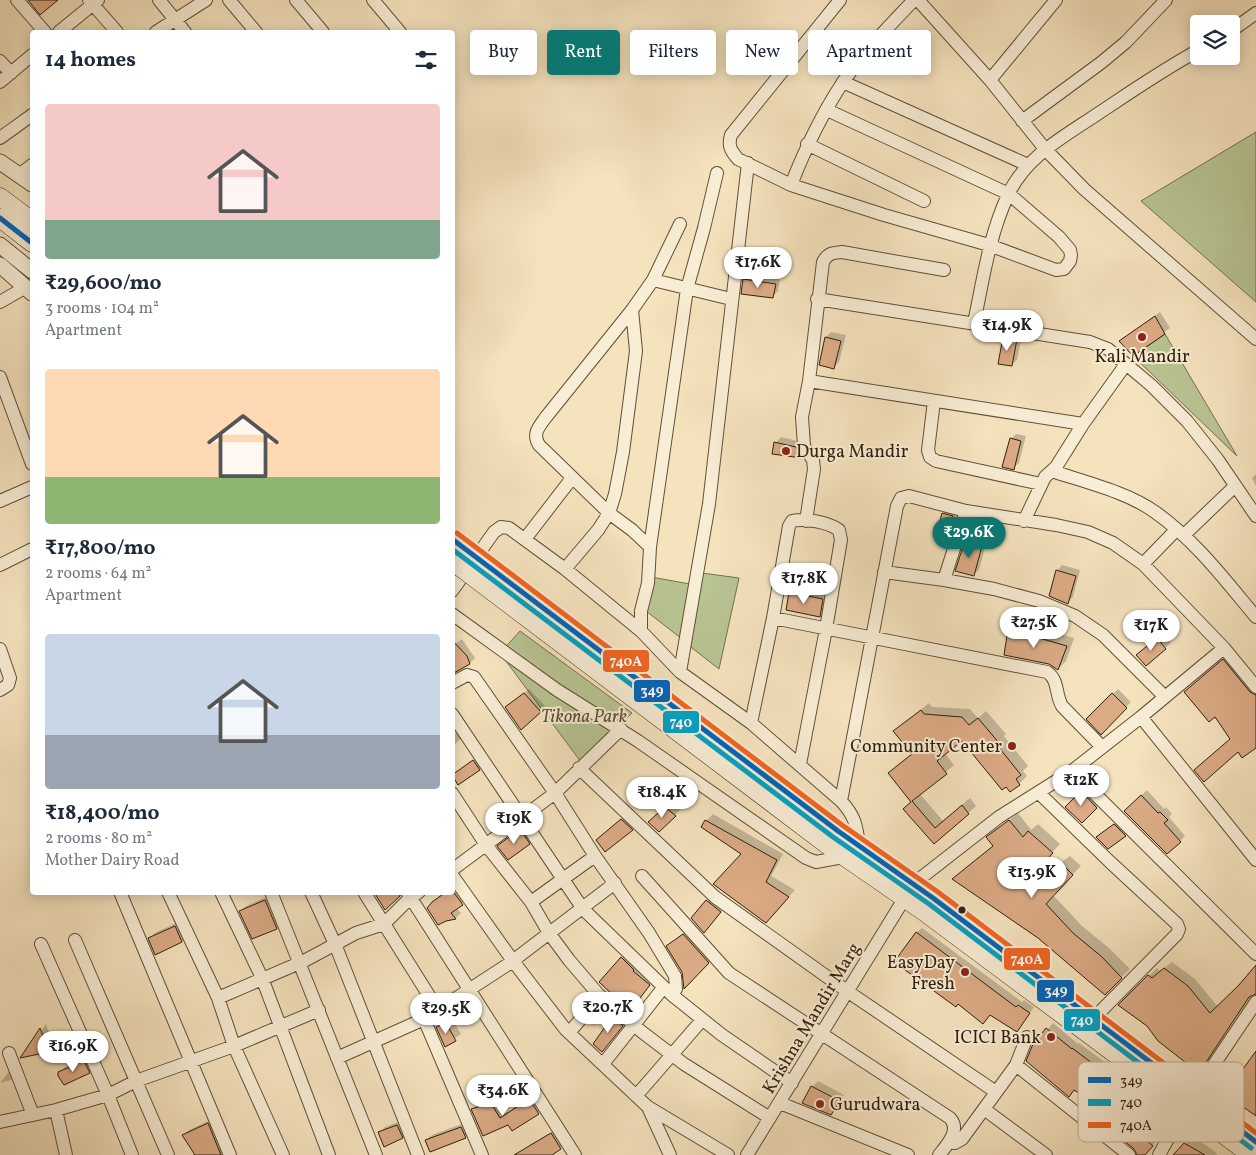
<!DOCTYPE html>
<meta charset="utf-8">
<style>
:root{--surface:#fff;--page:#f2f2f3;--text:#1f2937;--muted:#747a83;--accent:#0f766e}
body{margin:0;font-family:Vollkorn,serif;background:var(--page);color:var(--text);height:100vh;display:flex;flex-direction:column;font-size:19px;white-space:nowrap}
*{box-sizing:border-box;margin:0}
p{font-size:16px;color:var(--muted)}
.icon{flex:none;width:28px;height:28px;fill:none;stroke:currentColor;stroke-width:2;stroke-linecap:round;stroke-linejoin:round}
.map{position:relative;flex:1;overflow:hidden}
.sheet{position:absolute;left:30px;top:30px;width:425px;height:865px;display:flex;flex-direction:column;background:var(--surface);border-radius:5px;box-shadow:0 2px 12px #0003}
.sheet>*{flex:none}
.banner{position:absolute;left:470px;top:30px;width:475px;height:45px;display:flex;gap:10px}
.tools{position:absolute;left:1190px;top:15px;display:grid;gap:10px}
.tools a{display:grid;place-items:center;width:50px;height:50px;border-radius:5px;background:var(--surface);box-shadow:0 2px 12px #0003;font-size:25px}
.price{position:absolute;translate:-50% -42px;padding:0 11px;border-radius:18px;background:#fff;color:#222;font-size:16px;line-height:32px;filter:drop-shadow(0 1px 2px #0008)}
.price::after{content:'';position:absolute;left:50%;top:30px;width:15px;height:11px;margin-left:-8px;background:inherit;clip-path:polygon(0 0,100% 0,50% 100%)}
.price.active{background:var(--accent);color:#fff}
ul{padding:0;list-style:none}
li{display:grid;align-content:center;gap:10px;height:265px;padding:0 15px}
li span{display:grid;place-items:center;height:155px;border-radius:5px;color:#555}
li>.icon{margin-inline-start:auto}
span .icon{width:90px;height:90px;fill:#fffc;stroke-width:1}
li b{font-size:21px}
h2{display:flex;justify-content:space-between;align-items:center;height:60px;padding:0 15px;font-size:21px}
.pill{padding:0 18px;border-radius:5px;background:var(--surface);box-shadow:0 2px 12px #0003;font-size:18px;line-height:45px}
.pill.active{background:var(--accent);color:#fff}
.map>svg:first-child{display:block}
.green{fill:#b9c493;stroke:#74714e}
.shadow{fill:#0003}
.building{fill:#dbab86;stroke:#301e0a}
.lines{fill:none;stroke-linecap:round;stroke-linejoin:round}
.minor-casing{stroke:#614f37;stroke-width:14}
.tertiary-casing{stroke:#614f37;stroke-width:17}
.secondary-casing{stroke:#301e0a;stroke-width:19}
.minor{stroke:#f8edd5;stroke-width:12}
.tertiary{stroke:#f8edd5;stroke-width:15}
.secondary{stroke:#f8edd5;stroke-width:18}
.secondary-bridge-casing{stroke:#301e0a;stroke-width:19;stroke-linecap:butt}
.secondary-bridge{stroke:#f8edd5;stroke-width:18}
.bus-1-casing{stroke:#f8edd5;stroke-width:9}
.bus-2-casing{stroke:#f8edd5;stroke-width:9}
.bus-3-casing{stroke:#f8edd5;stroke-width:9}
.bus-1{stroke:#0065bd;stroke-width:5}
.bus-2{stroke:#02a2c4;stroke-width:5}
.bus-3{stroke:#f26522;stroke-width:5}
.poi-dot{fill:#8f2418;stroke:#f8edd5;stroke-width:2}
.bus-dot{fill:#301e0a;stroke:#f8edd5;stroke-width:2}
.labels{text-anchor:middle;stroke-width:4;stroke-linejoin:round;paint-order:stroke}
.poi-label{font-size:18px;fill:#301e0a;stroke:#f8edd5;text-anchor:end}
.park-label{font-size:18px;font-style:italic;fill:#595033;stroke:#f8edd5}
.street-label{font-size:18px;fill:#301e0a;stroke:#f8edd5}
.key{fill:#f8edd5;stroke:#bcaf98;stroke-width:1}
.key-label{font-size:14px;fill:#301e0a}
.line-badge{stroke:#f8edd5;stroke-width:2}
.badge-label{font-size:14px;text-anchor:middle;font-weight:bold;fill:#fff}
</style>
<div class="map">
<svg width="1256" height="1155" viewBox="0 0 1256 1155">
<rect width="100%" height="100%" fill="#f5e3be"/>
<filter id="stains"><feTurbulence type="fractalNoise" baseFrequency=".004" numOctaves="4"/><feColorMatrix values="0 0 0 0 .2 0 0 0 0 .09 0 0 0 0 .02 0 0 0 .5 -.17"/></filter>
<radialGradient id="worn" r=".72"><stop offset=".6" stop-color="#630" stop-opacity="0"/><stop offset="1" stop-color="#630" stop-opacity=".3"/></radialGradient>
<path class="green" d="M1256,132V302L1141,201Z
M1165,334L1237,456L1133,356Z
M702,573L739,578L719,669L687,644Z
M651,577L690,584L682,639L646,611Z
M520,631L632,713L581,762L500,653Z"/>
<path class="shadow" d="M749,274L780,279L778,291L772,297L744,279Z
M1160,312L1170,328L1133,355L1121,341Z
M831,332L846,335L839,362L834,367L826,337Z
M1010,332L1022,334L1017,360L1011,365L999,363L1004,337Z
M1016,434L1026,436L1019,463L1013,468L1011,439Z
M781,437L801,442L806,451L801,456L774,453L776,443Z
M1256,474V486L1252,478Z
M949,508L957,511L951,535L946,541L943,514Z
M971,537L987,541L979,570L973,575L966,542Z
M1062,565L1080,570L1073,597L1067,603L1057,571Z
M796,588L828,594L825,610L819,615L790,593Z
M1017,622L1074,638L1066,661L1058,669L1009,630Z
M1163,633L1171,643L1165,648L1143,650Z
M462,639L475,658L470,663L452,673V646Z
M1231,653L1256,682V747L1231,739L1193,684Z
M529,689L545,706L521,728L506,707Z
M1118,689L1131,702L1101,733L1088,719Z
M929,703L932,707L970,709L978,718L986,711L1006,734L1004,736L1028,766L1023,771L1027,776L1019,784L962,739L945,753L954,765L920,794L943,821L970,798L976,806L934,843L912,801L889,773L912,753L895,731Z
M461,729L465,735L452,747V735Z
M479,756L484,764L479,769L459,771Z
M1087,787L1102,802L1082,822L1067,807Z
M1147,790L1164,809L1166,807L1172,814L1169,817L1185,836L1180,841L1125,811Z
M671,802L680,810L659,831L655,817Z
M1018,813L1031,830L1038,824L1060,844L1044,861L1051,869L1070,856L1081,866L1053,895L1081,925L1110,949L1130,969L1105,993L1038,937L954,879L994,845L988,838Z
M713,814L783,854L771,876L795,890L772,915L743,854L706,821Z
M627,815L637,824L632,829L603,835Z
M1120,820L1130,830L1125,835L1103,832Z
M526,825L534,838L529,843L504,841Z
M458,885L468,898L456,908L461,913L456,918L446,919L433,902L445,892H452V888Z
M271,895L282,923L276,928L241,911L246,906Z
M713,895L726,906L709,926L692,918Z
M180,921L187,935L182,941L156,953L149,938L155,933Z
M692,926L717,954L685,986L683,972L668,946Z
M922,928L1022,1002L1024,1000L1034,1007L1017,1031L916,933Z
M627,953L654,979L630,1009L600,982Z
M1172,962L1195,979L1218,1007L1240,986L1256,966V993H1253L1206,1063L1199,1071L1148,1026L1120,1005L1157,968L1160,971Z
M610,1000L617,1005L608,1013L594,1023L602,1008Z
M621,1010L630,1017L602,1051L594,1044L613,1018Z
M452,1019L461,1034L445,1045L438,1027L443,1022Z
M1053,1023L1078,1044L1079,1043L1150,1096L1164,1108L1146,1130L1158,1139L1144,1155H1138L1128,1124L1034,1045Z
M46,1024L54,1046L48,1051L22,1057Z
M89,1056L94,1067L89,1072H60L65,1067Z
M10,1070L13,1078L11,1080L0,1083Z
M818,1081L844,1095L831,1113L812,1087Z
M535,1094L544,1108L538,1113L513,1129L508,1123L473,1110L478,1104L497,1099L506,1113Z
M213,1119L227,1151L223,1155H193L194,1151L184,1135L189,1130Z
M403,1120L407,1131L402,1137L379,1133L385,1127Z
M467,1122L471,1132L465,1137L426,1140L432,1135Z
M557,1129L566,1142L560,1148L549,1155H530L526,1149L531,1144Z
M1192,1137L1212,1149L1218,1155H1175Z"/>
<path class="building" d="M28,0H58L40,15Z
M743,279L776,284L773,298L741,294Z
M1155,316L1165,334L1133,356L1119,341Z
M825,337L841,341L834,369L819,365Z
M1003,337L1017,339L1012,366L998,364Z
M1010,438L1021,441L1014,470L1002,467Z
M774,442L796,447L802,458L772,454Z
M942,513L953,516L946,542L935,539Z
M965,541L982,546L974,576L955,571Z
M1056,570L1076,576L1068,604L1049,596Z
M789,592L823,599L820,617L786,610Z
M1008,629L1067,646L1058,670L1049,664L1004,655Z
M1157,638L1166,649L1146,666L1136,655Z
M452,640L467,656L470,664L452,674Z
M1223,659L1250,692L1256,695V748L1242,758L1238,752L1204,782L1194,770L1230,739L1215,717L1209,722L1184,692Z
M524,693L541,712L521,730L505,707Z
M1112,693L1127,708L1101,735L1086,719Z
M921,710L924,714L962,717L969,725L978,718L999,743L997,745L1021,775L1016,779L1020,785L1010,792L1006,787L1002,790L962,741L937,761L947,774L912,801L935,828L962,805L969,814L934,844L903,809L911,802L888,773L912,754L893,731Z
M473,760L480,770L458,785L452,775Z
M1081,791L1097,808L1082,823L1065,807Z
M1141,795L1158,813L1160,812L1168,820L1164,823L1181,842L1167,854L1124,811Z
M665,807L676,816L659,832L648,822Z
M621,819L633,830L605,852L596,840Z
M705,820L777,860L766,882L789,897L766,923L713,884L741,854L701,827Z
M1009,820L1023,837L1028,831L1053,853L1037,870L1043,877L1061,863L1073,875L1046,904L1073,933L1102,957L1122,978L1105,995L1038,938L952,879L993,846L986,837Z
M1114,824L1126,836L1108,849L1096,837Z
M520,829L530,844L508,860L497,846Z
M452,890L463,905L451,913L456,919L446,921L438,925L427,908L432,902L446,892H452Z
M374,892H399L400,896L385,910Z
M265,900L277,929L252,939L239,911Z
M706,900L721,912L704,933L691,918Z
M175,926L182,942L155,955L148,938Z
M916,932L1016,1007L1018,1005L1030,1013L1017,1032L990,1015L983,1024L958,1004L956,1007L894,962Z
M683,934L709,963L684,989L682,972L666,946Z
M621,957L634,970L633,971L650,985L630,1011L599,982Z
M1256,965V994L1249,997L1199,1073L1158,1041L1147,1026L1118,1005L1148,975L1152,978L1164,968L1188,986L1210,1013L1238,986Z
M601,1007L609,1014L594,1024L590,1021Z
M612,1017L623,1026L602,1052L593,1044Z
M446,1023L456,1041L445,1047L436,1027Z
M40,1028L49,1052L20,1058Z
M1046,1028L1072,1049V1048L1144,1102L1158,1115L1141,1136L1153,1146L1145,1155H1137L1134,1149L1116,1134L1126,1124L1074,1090L1069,1097L1026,1061L1033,1044Z
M1256,1051V1116L1225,1094Z
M84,1061L90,1073L64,1085L58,1076V1072Z
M811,1086L840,1101L831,1115L802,1103Z
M529,1099L539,1114L512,1131L508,1125L483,1136L471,1109L491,1103L500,1118Z
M208,1123L221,1155H195L182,1135Z
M397,1125L403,1138L384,1147L378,1132Z
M461,1127L466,1138L430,1152L425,1140Z
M551,1133L561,1149L552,1155H514Z
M1184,1143L1205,1155H1173Z"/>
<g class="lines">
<defs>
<path id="minor" d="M17,0L45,32
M89,0L117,32
M159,0L185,32
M229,0L256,32
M296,0L323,32
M373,0L400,32
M840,0L731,135C728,145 730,150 738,159L791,185C805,149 822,114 843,82C864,52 889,26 914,0
M918,0L990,80L1045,149L1084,189L1256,339
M1231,31L1256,13
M59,32L98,0
M156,32L206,0
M0,61L11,73
M990,80L1056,0
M0,82L32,55
M843,82L1028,165
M1022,121L1102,62L1126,42L1166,0
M0,138L32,115
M807,144L924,201
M19,175L32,165
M791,185L884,215L989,245L1056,270L1064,269L1070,261L1071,255L1070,250L1059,237L1009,194L827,110
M653,280L731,299
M817,299L1090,342L1108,349L1126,364L1152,386L1187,421L1218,460L1256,516
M0,302L26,287
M974,323C983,280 989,236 1008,195C1026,156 1065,136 1099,113C1132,91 1164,69 1199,50
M0,377L32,464
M809,381L1083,424
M934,401L928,450L930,457L936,461L1041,484
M1052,471C1085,482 1127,492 1155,512C1195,540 1225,580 1256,617
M0,501L32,487
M966,511L944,580L994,589L1039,601L1075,616L1103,635L1165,697L1141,717L1256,860
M806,521L814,469L813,460L804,446L802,417L809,381L823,262C828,253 832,253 842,252L944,270
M1024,521L1045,477L1056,467L1083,424L1126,364
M1184,535L1235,486
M525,539L572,478
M650,547L632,530L609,513L539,445C532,433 539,427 546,417L632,310L653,280L680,224
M1143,564L1176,530
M0,565L32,549
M565,569L598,530L609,513L615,494L623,452L636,351L632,310
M884,572L944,580
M452,591L494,532L501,527L509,528L565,569L641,631L680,672L751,723L841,801C855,816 857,826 859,847
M452,614L557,690L638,741L806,858L816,862L843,857
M773,618L1047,672C1059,680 1055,694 1062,706L1102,747
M641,631V611L648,583L650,547L687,289L704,228L717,173
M0,649L10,678L8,685L0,690
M680,672L709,504L748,163
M452,683L467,675L474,677L555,793L595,856L649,933L675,976L676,989L672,995
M1165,697L1224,648
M452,714L583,909L672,995L722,1035L792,1083
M751,723L773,618L789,526L792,521C805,518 828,522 839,530L841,540L826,629L800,764
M579,768L715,897L847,991L996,1092
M1072,771L1256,954
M452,793L486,845L531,902L549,933L569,960L598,994L642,1032L684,1064L770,1118
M1039,793L1110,862L1177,924L1179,929L1177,934L1093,1019
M841,801L897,506L901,498L909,496L966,511L1056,525L1088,532L1113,543L1143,564L1224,648L1256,687
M452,870L555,793L621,729
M452,875L513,961L566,1030L648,1107L728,1155
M642,876L729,973L950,1118C961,1130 947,1145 939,1155
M913,884L999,817L1072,771L1141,717
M120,892L230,1155
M168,892L218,998L234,1046L283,1155
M221,892L262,978L329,1155
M271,892L376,1155
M311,892L335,944L418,1155
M364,892L438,1010
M407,892L575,1155
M531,902L595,856
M75,940L168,1155
M41,944L108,1095L132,1155
M218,998L304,961L356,933L384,924L410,898L419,892
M424,1019L482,1155
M569,1033L600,996
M9,1053L33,1115
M337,1058L424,1019L510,963L615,883
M603,1064L663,988
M1016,1065L1129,1155
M636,1096L702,1020
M780,1103L908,1155
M648,1107L670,1155
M984,1109L1046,1155
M56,1110L66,1155
M0,1122L56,1110L108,1095L136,1081L234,1046L319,1010
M949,1142L955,1143L962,1139L1016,1065L1027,1037
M747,1155L904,899
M1159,1155L1186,1106L1256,1002"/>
<path id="tertiary" d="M0,162L32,184
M0,245L32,271
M0,265L32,293"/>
<path id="secondary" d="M0,197L32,221
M0,218L32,243
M838,831L933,898L1256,1142
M826,844L923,911L1251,1155"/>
</defs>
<use href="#minor" class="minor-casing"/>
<use href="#tertiary" class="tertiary-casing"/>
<use href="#secondary" class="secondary-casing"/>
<use href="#minor" class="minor"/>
<use href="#tertiary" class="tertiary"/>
<use href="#secondary" class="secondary"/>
<defs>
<path id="secondary-bridge" d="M452,539L838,831
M452,561L826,844"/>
</defs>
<use href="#secondary-bridge" class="secondary-bridge-casing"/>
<use href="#secondary-bridge" class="secondary-bridge"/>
<defs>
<path id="bus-1" d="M0,218L32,243
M452,539L838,831L933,898L1256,1142"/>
<path id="bus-2" d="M452,549L833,837L929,904L1251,1148"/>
<path id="bus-3" d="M457,533L842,825L938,892L1256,1133"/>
</defs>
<use href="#bus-1" class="bus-1-casing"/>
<use href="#bus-2" class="bus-2-casing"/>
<use href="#bus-3" class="bus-3-casing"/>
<use href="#bus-1" class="bus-1"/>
<use href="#bus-2" class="bus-2"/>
<use href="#bus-3" class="bus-3"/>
</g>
<g class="poi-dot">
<circle cx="1142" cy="337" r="5"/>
<circle cx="786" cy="451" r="5"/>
<circle cx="1012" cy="746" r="5"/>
<circle cx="965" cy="972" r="5"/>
<circle cx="1051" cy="1037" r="5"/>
<circle cx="820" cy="1104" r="5"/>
</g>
<circle class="bus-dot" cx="962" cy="910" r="4.5"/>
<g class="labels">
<g class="poi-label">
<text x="1142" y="362" text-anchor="middle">Kali Mandir</text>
<text x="796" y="457" text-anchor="start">Durga Mandir</text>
<text x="1002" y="752">Community Center</text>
<text x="955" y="968">EasyDay<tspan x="955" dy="21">Fresh</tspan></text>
<text x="1041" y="1043">ICICI Bank</text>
<text x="830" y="1110" text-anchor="start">Gurudwara</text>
</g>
<g class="park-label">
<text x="584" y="722">Tikona Park</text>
</g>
<g class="street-label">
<text transform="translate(811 1018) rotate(-59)" y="6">Krishna Mandir Marg</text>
</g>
</g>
<rect x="1078" y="1062" width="166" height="80" rx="8" class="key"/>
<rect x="1088" y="1077" width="23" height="6" fill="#0065bd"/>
<rect x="1088" y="1099" width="23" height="7" fill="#02a2c4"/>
<rect x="1088" y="1122" width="23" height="6" fill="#f26522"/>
<g class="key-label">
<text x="1120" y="1085">349</text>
<text x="1120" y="1107">740</text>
<text x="1120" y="1130">740A</text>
</g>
<g class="line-badge">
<rect x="602" y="649" width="48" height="24" rx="5" fill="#f26522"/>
<rect x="633" y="679" width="38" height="24" rx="5" fill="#0065bd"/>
<rect x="662" y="710" width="38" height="24" rx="5" fill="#02a2c4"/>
<rect x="1003" y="947" width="48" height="24" rx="5" fill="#f26522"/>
<rect x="1036" y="979" width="39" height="24" rx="5" fill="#0065bd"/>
<rect x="1063" y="1008" width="38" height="24" rx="5" fill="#02a2c4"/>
</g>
<g class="badge-label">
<text x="626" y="666">740A</text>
<text x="652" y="695">349</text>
<text x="681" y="727">740</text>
<text x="1027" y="964">740A</text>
<text x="1056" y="995">349</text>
<text x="1082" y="1025">740</text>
</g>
<rect width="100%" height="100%" filter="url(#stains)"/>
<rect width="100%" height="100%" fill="url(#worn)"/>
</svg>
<div class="tools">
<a><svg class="icon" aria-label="layers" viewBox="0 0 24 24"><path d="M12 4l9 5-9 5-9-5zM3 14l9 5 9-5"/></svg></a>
</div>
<b class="price" style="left:758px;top:289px">₹17.6K</b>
<b class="price" style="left:1007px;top:352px">₹14.9K</b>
<b class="price active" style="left:969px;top:559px">₹29.6K</b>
<b class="price" style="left:804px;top:605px">₹17.8K</b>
<b class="price" style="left:1034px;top:649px">₹27.5K</b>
<b class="price" style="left:1151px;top:652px">₹17K</b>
<b class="price" style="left:1081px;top:807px">₹12K</b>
<b class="price" style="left:662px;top:819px">₹18.4K</b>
<b class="price" style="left:514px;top:845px">₹19K</b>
<b class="price" style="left:1032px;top:899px">₹13.9K</b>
<b class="price" style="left:608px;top:1034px">₹20.7K</b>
<b class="price" style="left:446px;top:1035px">₹29.5K</b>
<b class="price" style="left:73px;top:1073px">₹16.9K</b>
<b class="price" style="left:503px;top:1117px">₹34.6K</b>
<div class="banner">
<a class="pill">Buy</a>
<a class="pill active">Rent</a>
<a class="pill">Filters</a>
<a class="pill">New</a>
<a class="pill">Apartment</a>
</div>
<section class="sheet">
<h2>14 homes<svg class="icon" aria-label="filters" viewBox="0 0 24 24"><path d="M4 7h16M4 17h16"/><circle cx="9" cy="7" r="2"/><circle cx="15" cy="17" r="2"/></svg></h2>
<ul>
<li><span style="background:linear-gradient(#f6c9c9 75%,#7fa58c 0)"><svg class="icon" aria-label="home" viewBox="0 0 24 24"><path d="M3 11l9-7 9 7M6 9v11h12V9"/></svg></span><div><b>₹29,600/mo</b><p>3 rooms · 104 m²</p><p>Apartment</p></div></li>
<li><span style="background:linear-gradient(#ffd9b3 70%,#8fb573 0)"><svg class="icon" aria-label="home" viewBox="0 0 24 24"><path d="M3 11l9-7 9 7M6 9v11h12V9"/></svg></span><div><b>₹17,800/mo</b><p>2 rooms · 64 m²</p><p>Apartment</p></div></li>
<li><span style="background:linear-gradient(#c9d6e8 65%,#9aa5b1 0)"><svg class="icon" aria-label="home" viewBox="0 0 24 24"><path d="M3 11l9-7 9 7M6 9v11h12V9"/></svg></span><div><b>₹18,400/mo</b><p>2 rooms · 80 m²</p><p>Mother Dairy Road</p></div></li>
</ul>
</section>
</div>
